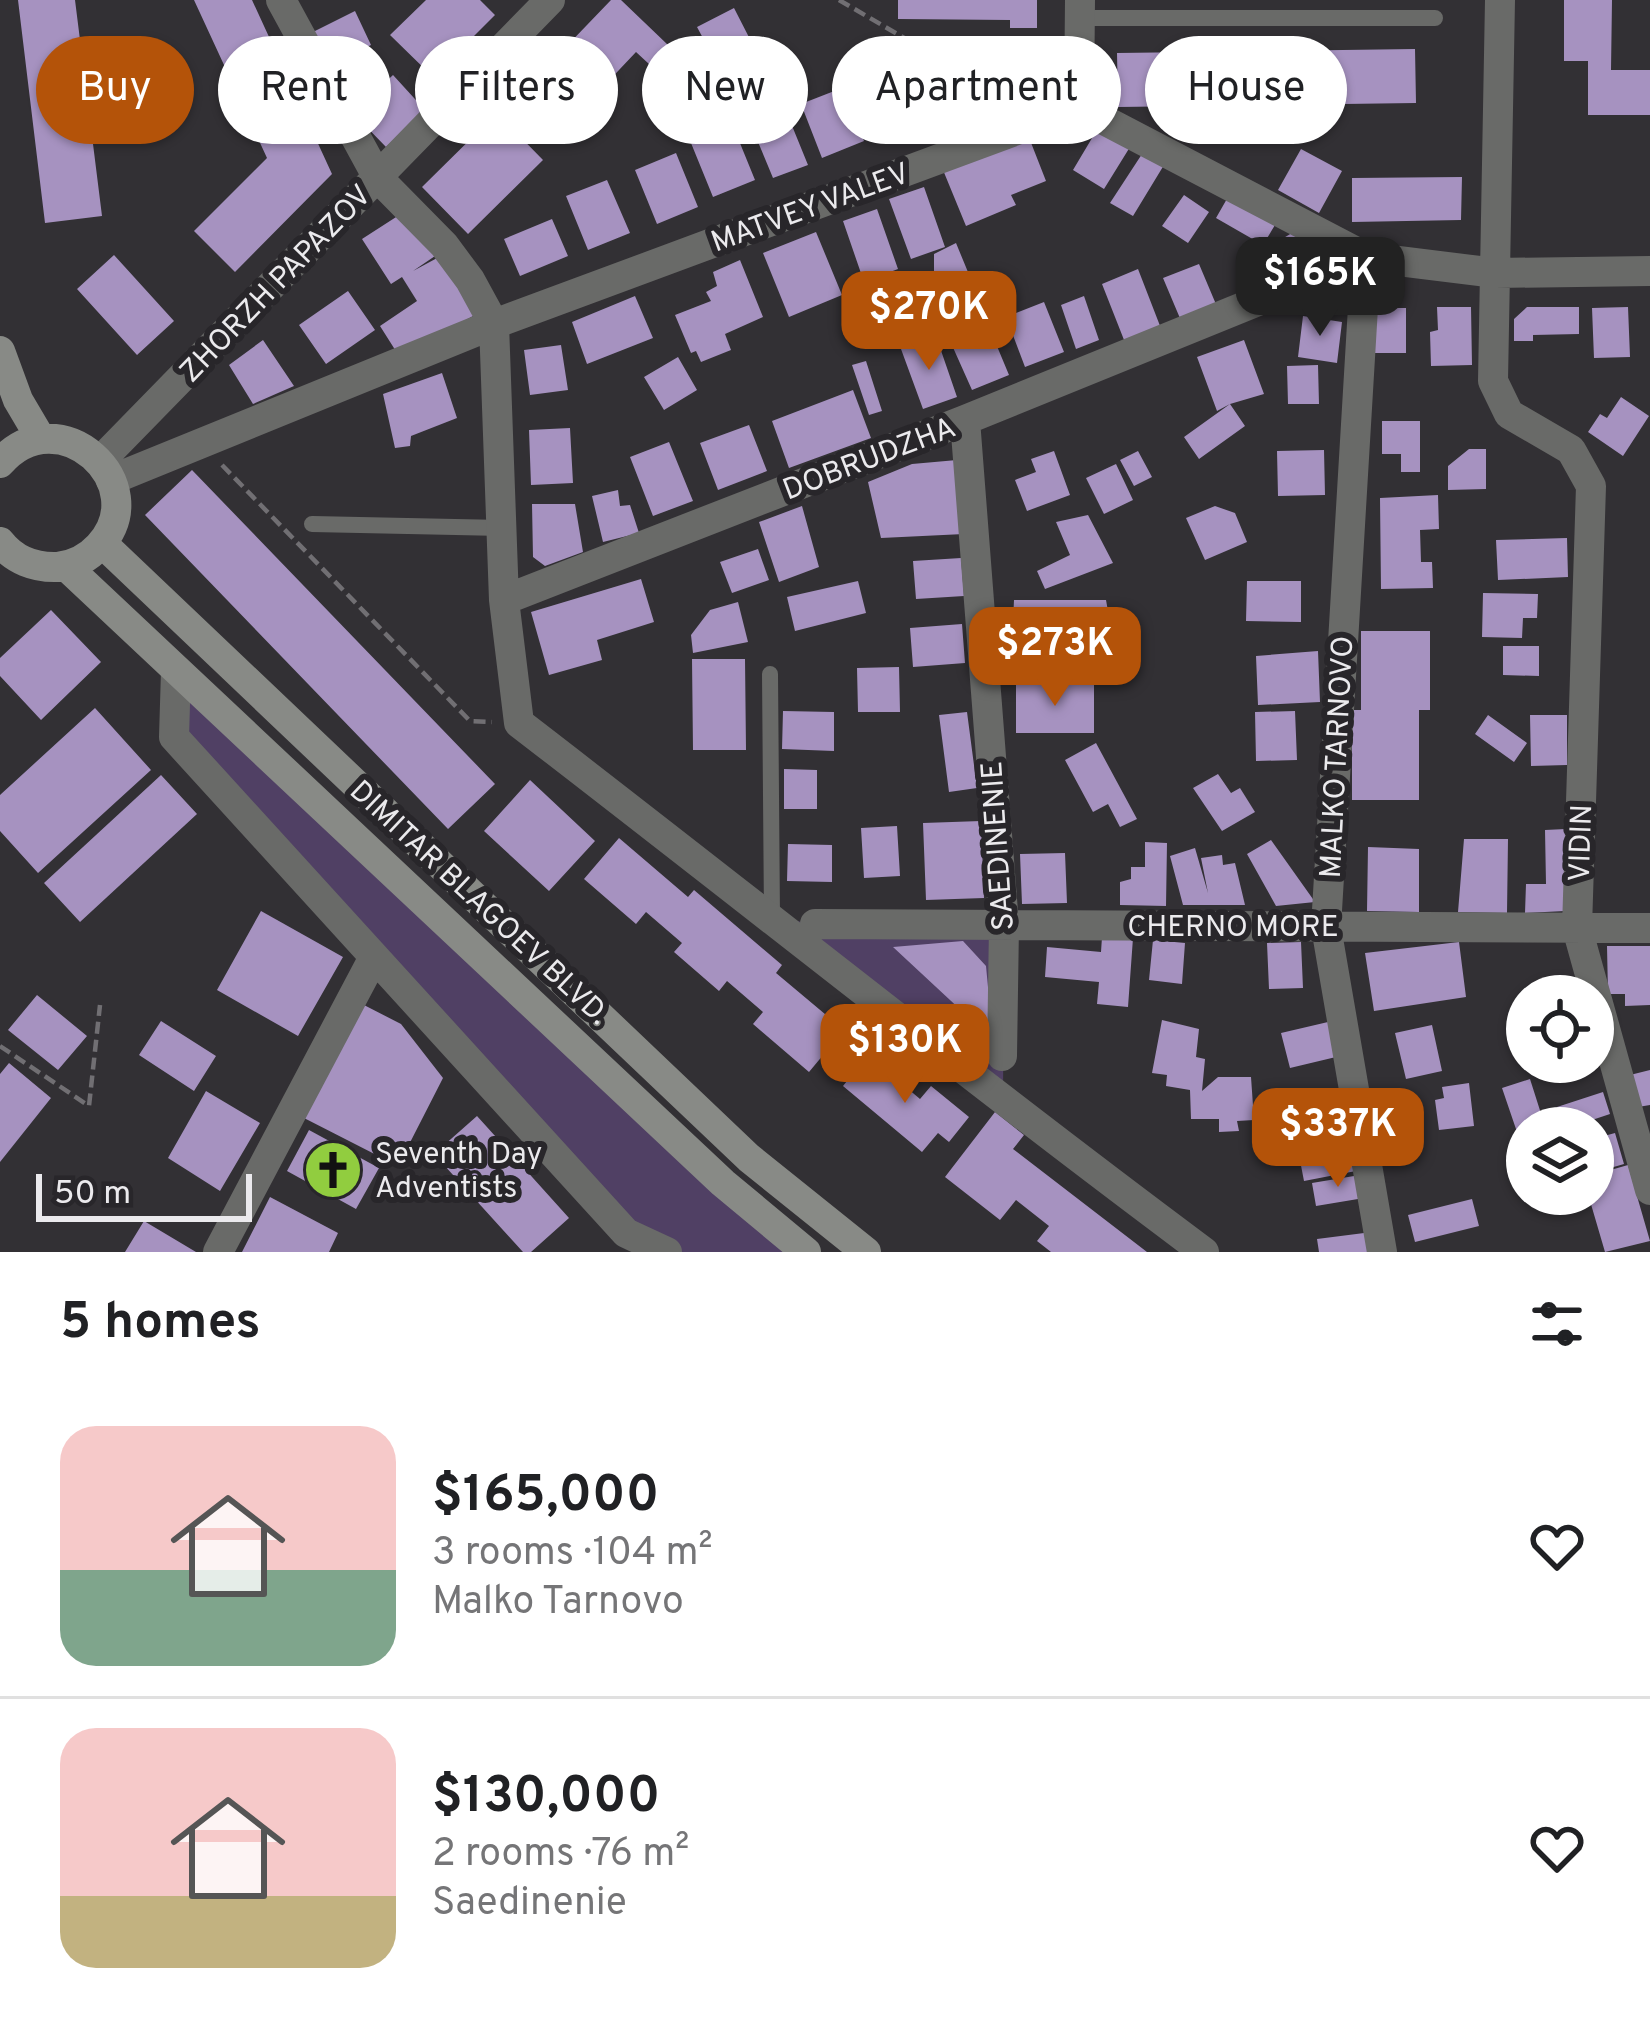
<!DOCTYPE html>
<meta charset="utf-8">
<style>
:root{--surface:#fff;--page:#f6f6f6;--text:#202124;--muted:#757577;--line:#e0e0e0;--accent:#b45309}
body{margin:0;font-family:Overpass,sans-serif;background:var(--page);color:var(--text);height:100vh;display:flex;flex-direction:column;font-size:45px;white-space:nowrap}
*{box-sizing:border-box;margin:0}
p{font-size:39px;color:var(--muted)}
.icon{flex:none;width:66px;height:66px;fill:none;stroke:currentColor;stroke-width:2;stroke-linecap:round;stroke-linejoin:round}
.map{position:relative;height:1252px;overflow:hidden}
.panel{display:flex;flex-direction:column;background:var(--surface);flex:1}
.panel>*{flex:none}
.hud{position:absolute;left:36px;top:36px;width:1578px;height:108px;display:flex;gap:24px}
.tools{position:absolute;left:1506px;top:975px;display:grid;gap:24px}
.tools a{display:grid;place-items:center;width:108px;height:108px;border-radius:50%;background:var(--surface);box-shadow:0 3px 9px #0004;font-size:60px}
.scale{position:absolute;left:36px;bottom:30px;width:216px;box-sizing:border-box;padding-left:12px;border:6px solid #ebeaed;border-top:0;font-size:33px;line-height:42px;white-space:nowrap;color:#ebeaed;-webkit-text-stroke:9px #28262a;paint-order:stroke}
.price{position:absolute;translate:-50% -102px;padding:0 27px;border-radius:24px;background:var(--accent);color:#fff;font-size:39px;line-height:78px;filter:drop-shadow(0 3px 6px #0008)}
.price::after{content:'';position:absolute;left:50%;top:72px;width:36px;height:27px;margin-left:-18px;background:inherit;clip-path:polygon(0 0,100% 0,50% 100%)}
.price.active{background:#222;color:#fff}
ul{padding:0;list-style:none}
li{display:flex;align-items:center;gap:36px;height:300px;padding:0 60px}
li+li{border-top:3px solid var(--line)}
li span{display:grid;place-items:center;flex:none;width:336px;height:240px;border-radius:36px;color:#555}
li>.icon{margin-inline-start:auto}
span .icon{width:144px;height:144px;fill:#fffc;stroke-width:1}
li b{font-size:51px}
h2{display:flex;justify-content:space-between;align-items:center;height:144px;padding:0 60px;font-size:51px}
.pill{padding:0 42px;border-radius:54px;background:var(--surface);box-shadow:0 3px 9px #0004;font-size:42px;line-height:108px}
.pill.active{background:var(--accent);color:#fff}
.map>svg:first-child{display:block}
.green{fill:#504064}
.building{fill:#a692c0}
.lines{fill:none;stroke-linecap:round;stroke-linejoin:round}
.path{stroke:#716f73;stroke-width:4.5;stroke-dasharray:12 6;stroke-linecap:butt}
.lane{stroke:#696a68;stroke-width:16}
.street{stroke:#696a68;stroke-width:30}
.secondary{stroke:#888a86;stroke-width:30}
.labels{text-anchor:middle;stroke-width:12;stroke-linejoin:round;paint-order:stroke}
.street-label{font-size:30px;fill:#ebeaed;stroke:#28262a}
.poi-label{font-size:30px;fill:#ebeaed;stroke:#28262a;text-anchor:start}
</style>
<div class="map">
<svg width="1650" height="1252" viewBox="0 0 1650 1252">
<rect width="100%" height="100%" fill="#323034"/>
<path class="green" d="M176,671L806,1252H667L626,1233L174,737Z
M772,917L815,924L1004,925L1003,1102Z"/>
<path class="building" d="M18,0H75L102,216L45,223Z
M194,0H252L332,174L235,272L194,231L267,158Z
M426,0H480L495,15L433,77L390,35Z
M611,0H621L668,45L649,64L636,52L602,88L562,51Z
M898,0H1037V28H1010V20L898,19Z
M1564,0H1612L1611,70H1650V115H1588V61H1564Z
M734,8L755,49L719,68L697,27Z
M355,11L371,45L330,65L313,32Z
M1415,49L1416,103L1118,107L1117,53Z
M549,70L588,109L558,139L519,100Z
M393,75L425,110L386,147L353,113Z
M842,88L864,141L822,158L801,104Z
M786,111L808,165L773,178L751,125Z
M497,113L543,160L468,234L422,187Z
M733,126L755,180L713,197L691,143Z
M1098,128L1130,147L1104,189L1073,170Z
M1028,135L1046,181L1011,195L1016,205L966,226L943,170Z
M1301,149L1342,171L1319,213L1278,190Z
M676,153L698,207L657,224L635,170Z
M1142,154L1164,165L1133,216L1110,203Z
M1462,177L1461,220L1352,222V178Z
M607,180L630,233L588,250L566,196Z
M924,187L945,247L911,259L889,199Z
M1184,195L1209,212L1188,243L1162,226Z
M1228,197L1275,225L1263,245L1216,218Z
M877,209L898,269L864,282L843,221Z
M407,210L435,256L413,271L439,257L475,315L399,356L380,326L417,301L402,277L391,284L362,239Z
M552,219L568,256L520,276L504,239Z
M1297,230L1315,273L1259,296L1246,260Z
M816,232L842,295L789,317L763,253Z
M956,243L977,294L929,316L920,294L934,288V254Z
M114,255L174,321L137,355L77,289Z
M740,260L763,317L725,334L731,350L701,362L696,351L691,353L675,315L711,301L706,292L717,286L713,272Z
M1199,264L1218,309L1182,323L1163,278Z
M1138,269L1162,331L1126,345L1102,284Z
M348,291L375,330L326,364L299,325Z
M635,296L653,338L587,364L572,322Z
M1084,296L1099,340L1076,349L1061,305Z
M1044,302L1064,352L1025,367L1006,317Z
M1437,307H1471L1472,365L1431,366L1430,332L1438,330Z
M1527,307H1579V334L1533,335V341H1514V319Z
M1628,307L1630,357L1594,358L1592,308Z
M1364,308H1406V353H1364Z
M1303,316L1342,322L1337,363L1298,357Z
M989,327L1009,375L972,390L951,343Z
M936,336L957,397L923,409L901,349Z
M263,340L294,386L253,404L229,365Z
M1244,340L1264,394L1230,404L1245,426L1199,459L1184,437L1230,404L1217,411L1197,357Z
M561,345L568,390L530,395L524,350Z
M678,357L697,390L664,410L644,377Z
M866,361L882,411L869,415L852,365Z
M1318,365L1319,404H1288L1287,366Z
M442,373L457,418L411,436L410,446L395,448L383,394Z
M853,390L871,438L789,468L772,421Z
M1621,397L1649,416L1623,456L1588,432L1600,414L1607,418Z
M1382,421H1420V472H1401V454H1382Z
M749,425L767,471L718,490L700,443Z
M570,428L573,483L531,485L529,430Z
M669,442L693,501L653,516L630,457Z
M1469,449H1486V489L1448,490V466Z
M1324,450L1325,495L1278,496L1277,451Z
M1054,451L1070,495L1027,511L1015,480L1036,472L1031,459Z
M1138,451L1152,477L1134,486L1120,460Z
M957,460L964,534L881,538L868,482L912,464Z
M1116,464L1133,500L1104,514L1086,478Z
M192,470L495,784L448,829L145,515Z
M618,490L620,506L630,505L639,533L603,542L592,496Z
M1438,495L1439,529L1420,530L1421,562H1432L1433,588L1381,589L1380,498Z
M532,504H575L583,552L545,566L533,557Z
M802,506L819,567L779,582L759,522Z
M1215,506L1235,513L1247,542L1205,560L1186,518Z
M1088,515L1113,563L1045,589L1037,571L1070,555L1056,522Z
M1567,538L1568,577L1498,580L1496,540Z
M758,549L769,580L732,593L720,562Z
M961,558L964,596L916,599L913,561Z
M641,579L654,622L597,640L602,660L549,675L531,612Z
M858,581L866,613L795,631L787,597Z
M1247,581H1301V622L1246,621Z
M1483,593L1538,594L1537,618H1523L1522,638L1482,637Z
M1014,600H1106L1110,622L1013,621Z
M738,602L748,642L693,653L691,635L710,610Z
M51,610L101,662L41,720L0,676V658Z
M962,624L965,663L913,667L910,628Z
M1056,624L1060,663L1008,667L1004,628Z
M1361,631H1430V710H1419V800H1352V710H1361Z
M1503,646H1539V676L1503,675Z
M1318,651L1320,702L1258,705L1256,656Z
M692,659H745L746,750H693Z
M899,667L900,712H858L857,668Z
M1016,685H1094V733H1016Z
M95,708L151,770L38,873L0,831V795Z
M783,711L834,712V751L782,749Z
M1295,711L1297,760L1256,761L1255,712Z
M967,712L977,788L949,792L939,715Z
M1488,715L1527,743L1514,762L1475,734Z
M1530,715H1567V765L1531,766Z
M1096,743L1137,819L1120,827L1108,804L1093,812L1065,760Z
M784,769L817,770V809H784Z
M1218,774L1231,793L1240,788L1255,812L1222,831L1193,788Z
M161,775L197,814L80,922L44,883Z
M530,780L595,841L549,891L484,831Z
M981,821L984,898L926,900L923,823Z
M897,826L900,876L864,878L861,828Z
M1566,829L1565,911L1525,913L1526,884H1546L1545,830Z
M619,838L688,897L694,890L782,965L776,973L844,1030L809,1072L753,1024L763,1012L727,981L719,991L674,952L682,943L646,912L636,924L584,879Z
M1464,839H1508L1507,913L1458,912Z
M1271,840L1315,902L1276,906L1247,854Z
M1145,842L1167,843L1166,906L1120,905V882L1131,879V867H1145Z
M788,844L832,845V882L787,881Z
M1368,847L1419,849V912L1367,911Z
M1195,848L1208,893L1201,858L1222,855L1223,865L1235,863L1245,905H1183L1170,856Z
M1065,853L1067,903L1022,904L1020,854Z
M261,911L343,957L298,1036L217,990Z
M1102,937L1133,938L1128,1007L1097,1004L1099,982L1045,977L1047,947L1101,952Z
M1153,940L1185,943L1182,984L1149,980Z
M963,941L986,966L993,1040L893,947Z
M1301,942L1303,988L1269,989L1267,943Z
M1459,942L1466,997L1374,1011L1365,953Z
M1607,946H1650V1005L1625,1006V994H1608Z
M1557,984L1559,990L1576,985L1579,996H1522Z
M37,995L87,1036L58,1070L8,1030Z
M362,1004L401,1024L443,1078L398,1166L304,1118Z
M1162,1020L1199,1029L1196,1057L1205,1059L1202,1091L1218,1077H1251L1254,1120L1237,1121L1239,1131L1219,1132V1119H1191L1190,1090L1166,1086L1167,1075L1152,1073Z
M161,1021L216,1056L194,1091L139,1055Z
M1328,1022L1336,1057L1290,1068L1281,1033Z
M1432,1025L1442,1071L1406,1079L1395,1033Z
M868,1055L920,1099L931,1086L969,1117L949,1142L938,1133L922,1152L843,1086Z
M9,1063L51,1098L0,1162V1074Z
M1650,1070V1105L1638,1107L1630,1075Z
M1530,1079L1544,1123L1517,1132L1502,1088Z
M1469,1083L1474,1126L1439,1130L1435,1100L1444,1098L1442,1087Z
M206,1091L260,1123L220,1191L168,1158Z
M1603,1092L1610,1114L1592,1120L1595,1128H1564L1557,1107Z
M995,1112L1024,1135L1013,1149L1147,1252H1051L1037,1241L1049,1226L1016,1200L1000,1220L945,1177Z
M477,1116L569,1218L531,1252H523L434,1154Z
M1351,1117L1361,1170L1304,1181L1298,1150H1287L1284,1128Z
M309,1130L379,1168L356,1209L287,1171Z
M1615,1133L1624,1164L1593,1173V1139Z
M1628,1165L1650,1241L1605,1252L1588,1194H1593V1175Z
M1360,1175L1364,1198L1316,1206L1312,1183Z
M270,1197L338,1233L329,1252H242Z
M1472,1199L1479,1226L1415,1242L1408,1215Z
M144,1221L196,1252H125Z
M1372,1232L1374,1252H1319L1317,1239Z"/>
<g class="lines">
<path class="path" d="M839,0L990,88L1025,95
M222,465L470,721L492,722
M0,1046L89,1106L100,1005"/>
<path class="lane" d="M1080,18H1435
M312,524L503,528
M770,674L772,917"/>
<path class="street" d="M281,0L378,178L444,245L470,280L494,324L504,600L519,723C748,899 973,1080 1204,1252
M1500,0L1493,381L1509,414L1571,450L1591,486L1577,928L1650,1190
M1079,107L1080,0
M965,420L1004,925L1002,1056
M100,461L550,0
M111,480L494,324L1079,107L1366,257L1496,273L1650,271
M504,600L965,420L1366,257L1326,927L1382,1252
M176,671L174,737L626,1233L667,1252
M815,924L1650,928
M218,1252L374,957"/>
<path class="secondary" d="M0,351L18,400L41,439
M0,463C59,395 156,485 99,546C88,558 74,565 58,567C35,568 14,560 0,542
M102,543L749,1158L866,1252
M66,566L723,1183L806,1252"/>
</g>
<defs>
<symbol id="church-disc" viewBox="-11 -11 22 22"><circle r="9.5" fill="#91cd3f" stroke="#28262a"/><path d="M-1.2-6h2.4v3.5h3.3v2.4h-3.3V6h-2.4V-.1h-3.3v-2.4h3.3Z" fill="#111"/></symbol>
</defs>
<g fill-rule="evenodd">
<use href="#church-disc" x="300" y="1137" width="66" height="66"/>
</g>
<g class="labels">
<g class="street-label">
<text transform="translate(810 207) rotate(-20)" y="10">MATVEY VALEV</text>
<text transform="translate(275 283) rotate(-46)" y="10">ZHORZH PAPAZOV</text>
<text transform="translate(869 458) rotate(-21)" y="10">DOBRUDZHA</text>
<text transform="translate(1336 757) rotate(-87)" y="10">MALKO TARNOVO</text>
<text transform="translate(1580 843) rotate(-88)" y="10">VIDIN</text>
<text transform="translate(997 846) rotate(-94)" y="10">SAEDINENIE</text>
<text transform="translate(480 902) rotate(43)" y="10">DIMITAR BLAGOEV BLVD.</text>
<text x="1233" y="936">CHERNO MORE</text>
</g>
<g class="poi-label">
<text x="375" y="1163">Seventh Day<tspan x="375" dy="34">Adventists</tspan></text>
</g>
</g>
</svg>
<div class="tools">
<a><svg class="icon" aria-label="locate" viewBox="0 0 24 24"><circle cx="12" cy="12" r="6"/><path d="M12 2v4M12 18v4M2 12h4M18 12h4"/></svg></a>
<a><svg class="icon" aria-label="layers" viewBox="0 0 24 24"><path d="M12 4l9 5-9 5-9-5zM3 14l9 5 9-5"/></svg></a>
</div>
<div class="scale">50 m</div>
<b class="price active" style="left:1320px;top:339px">$165K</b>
<b class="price" style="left:929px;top:373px">$270K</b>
<b class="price" style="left:1055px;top:709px">$273K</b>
<b class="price" style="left:905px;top:1106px">$130K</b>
<b class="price" style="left:1338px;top:1190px">$337K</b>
<div class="hud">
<a class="pill active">Buy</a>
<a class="pill">Rent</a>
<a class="pill">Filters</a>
<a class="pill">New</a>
<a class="pill">Apartment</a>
<a class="pill">House</a>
</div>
</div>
<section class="panel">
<h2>5 homes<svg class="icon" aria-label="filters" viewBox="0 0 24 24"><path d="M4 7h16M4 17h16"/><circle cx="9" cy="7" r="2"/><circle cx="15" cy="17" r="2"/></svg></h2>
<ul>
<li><span style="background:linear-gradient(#f6c9c9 60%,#7fa58c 0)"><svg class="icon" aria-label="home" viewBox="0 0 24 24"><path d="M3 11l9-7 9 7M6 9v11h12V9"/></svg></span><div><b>$165,000</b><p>3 rooms · 104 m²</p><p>Malko Tarnovo</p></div><svg class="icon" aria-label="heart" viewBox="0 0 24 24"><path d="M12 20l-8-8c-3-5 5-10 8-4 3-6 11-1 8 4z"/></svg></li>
<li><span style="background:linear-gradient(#f6c9c9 70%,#c2b280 0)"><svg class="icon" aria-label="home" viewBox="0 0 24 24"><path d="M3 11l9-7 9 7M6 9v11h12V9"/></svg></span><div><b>$130,000</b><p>2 rooms · 76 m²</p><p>Saedinenie</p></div><svg class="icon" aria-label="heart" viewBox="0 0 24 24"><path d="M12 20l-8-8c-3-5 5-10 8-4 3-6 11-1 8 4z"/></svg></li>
</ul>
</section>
